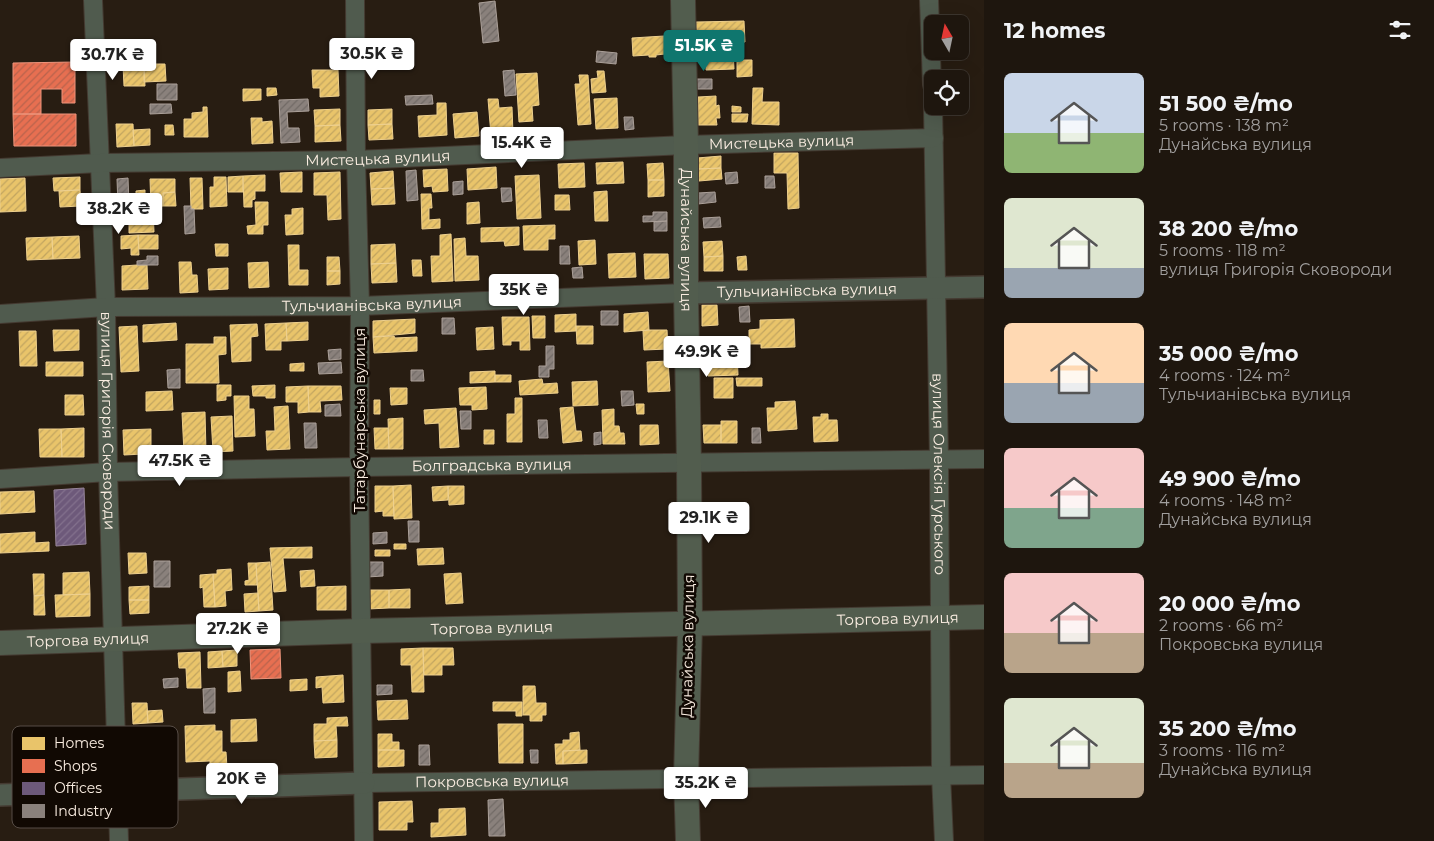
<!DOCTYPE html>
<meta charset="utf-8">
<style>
:root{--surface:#1e160e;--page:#261f17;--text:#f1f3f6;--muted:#a19f9e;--line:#3c352e;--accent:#0f766e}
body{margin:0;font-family:Montserrat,sans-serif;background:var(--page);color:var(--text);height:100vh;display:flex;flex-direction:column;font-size:19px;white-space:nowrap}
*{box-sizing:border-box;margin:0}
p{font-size:16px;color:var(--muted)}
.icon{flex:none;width:28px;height:28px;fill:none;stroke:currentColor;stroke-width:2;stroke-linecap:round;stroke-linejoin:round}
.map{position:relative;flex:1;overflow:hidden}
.side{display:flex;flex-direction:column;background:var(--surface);width:450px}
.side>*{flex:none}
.needle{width:32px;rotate:351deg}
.controls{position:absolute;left:924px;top:15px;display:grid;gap:10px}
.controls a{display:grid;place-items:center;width:45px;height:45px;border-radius:8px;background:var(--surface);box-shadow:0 5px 20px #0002,0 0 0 1px var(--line);font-size:25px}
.price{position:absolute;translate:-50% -42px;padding:0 11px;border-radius:5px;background:#fff;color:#222;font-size:16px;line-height:32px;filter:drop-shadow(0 1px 2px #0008)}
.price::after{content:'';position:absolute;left:50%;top:30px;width:15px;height:11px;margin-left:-8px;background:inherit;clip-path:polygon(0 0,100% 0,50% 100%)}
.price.selected{background:var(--accent);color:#fff}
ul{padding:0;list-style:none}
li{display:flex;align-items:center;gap:15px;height:125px;padding:0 20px}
li span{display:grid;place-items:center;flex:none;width:140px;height:100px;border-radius:8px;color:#555}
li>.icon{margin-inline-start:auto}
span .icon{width:60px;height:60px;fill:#fffc;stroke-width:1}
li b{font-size:21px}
h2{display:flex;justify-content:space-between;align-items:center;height:60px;padding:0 20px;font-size:21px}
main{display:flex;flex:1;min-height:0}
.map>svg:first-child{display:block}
.homes{fill:url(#homes-hatch);stroke:#eed08e}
.shops{fill:url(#shops-hatch);stroke:#ed957c}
.offices{fill:url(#offices-hatch);stroke:#978599}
.industry{fill:url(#industry-hatch);stroke:#aca19a}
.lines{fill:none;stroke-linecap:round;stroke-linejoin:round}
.minor-casing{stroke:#443a31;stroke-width:20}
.tertiary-casing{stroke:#443a31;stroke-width:24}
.secondary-casing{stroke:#443a31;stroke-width:26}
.minor{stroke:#505b4e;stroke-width:18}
.tertiary{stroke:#505b4e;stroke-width:21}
.secondary{stroke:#525d4e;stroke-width:24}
.labels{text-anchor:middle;stroke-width:5;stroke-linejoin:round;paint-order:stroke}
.street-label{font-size:15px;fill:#faede1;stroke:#110903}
.key{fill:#110903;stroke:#574d46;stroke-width:1}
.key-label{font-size:14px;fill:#faede1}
</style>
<main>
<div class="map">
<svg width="984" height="841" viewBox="0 0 984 841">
<defs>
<pattern id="homes-hatch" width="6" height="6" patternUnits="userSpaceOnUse" patternTransform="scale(1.25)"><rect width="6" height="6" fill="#e9c46a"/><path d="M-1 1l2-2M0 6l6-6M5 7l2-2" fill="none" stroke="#c2a560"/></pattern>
<pattern id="shops-hatch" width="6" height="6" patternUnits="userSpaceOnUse" patternTransform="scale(1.25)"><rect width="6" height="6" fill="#e76f51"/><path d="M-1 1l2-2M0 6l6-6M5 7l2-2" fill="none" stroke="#b8634d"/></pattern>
<pattern id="offices-hatch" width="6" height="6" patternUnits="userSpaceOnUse" patternTransform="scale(1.25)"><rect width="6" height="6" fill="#6d597a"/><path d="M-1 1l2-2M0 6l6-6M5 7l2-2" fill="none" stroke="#83718d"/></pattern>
<pattern id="industry-hatch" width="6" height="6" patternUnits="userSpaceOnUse" patternTransform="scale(1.25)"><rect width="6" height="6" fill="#8a817c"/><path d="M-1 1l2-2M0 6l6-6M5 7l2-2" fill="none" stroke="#716a66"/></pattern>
</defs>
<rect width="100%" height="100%" fill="#281d12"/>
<path class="homes" d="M744,21L745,42L706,43V32H697L696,22Z
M664,36L665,54L656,55V57H649V55L633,56L632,38Z
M706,50H733L734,69L706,70Z
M737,60H752V76L737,77Z
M144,64L145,86H124L123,65Z
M144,64H165L166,81L144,82Z
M312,70H338L339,96L320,97V88H313Z
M597,71H604L606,92L592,93L591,79L598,78Z
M537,73L539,105L532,106L533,121L519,122L516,74Z
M579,75H588L591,124L578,125L575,84H580Z
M267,88H276L277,95L267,96Z
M753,88H763L762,102H779V125L752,124Z
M243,89H261V100L243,101Z
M716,96V106L719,105L720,118H716L717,125H698V97Z
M617,98L618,128L596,129L594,99Z
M488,99H498L499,108L512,107L513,134L491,135Z
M437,103H446L447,135L419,137L418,116L437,115Z
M732,106L741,107V112H732Z
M203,107H207L208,137H184V119H192V113L203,112Z
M340,109V125L315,126L314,110Z
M392,109V124L368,125V110Z
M477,112L479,136L455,138L453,114Z
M732,114H748L747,122H732Z
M251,118H262V122L272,121L273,143L252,144Z
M116,124H133L134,146L117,147Z
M392,124L393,139L369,140L368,125Z
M165,125H173L174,135H165Z
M340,125L341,141L315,142V126Z
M150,129V145L134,146L133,130Z
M774,153H798L799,208L788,209L787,173H774Z
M721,156V168L698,169L697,158Z
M623,162L624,183L597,184L596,163Z
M584,163L585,187L559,188L558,164Z
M663,163L664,180H648L647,164Z
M496,167L497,188L468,190L467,169Z
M721,168L722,179L699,181L698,169Z
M447,169L448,191L433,192L432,186L424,187L423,170Z
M393,171L394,188L371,189L370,173Z
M302,172V192H281L280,173Z
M340,172L341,219L328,220L327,195H314V173Z
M265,175V191H255V199L252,200V207H244L243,176Z
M539,175L541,218L517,219L515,176Z
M243,176V192H228V177Z
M80,177V190L54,191L53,178Z
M214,177H226L227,206L210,207V187H214Z
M25,178L26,211L0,212V179Z
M190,178H202L203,209H191Z
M150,179H175V192L163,193V206L151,207Z
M648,180H664V196L648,197Z
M394,188L395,204L372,205L371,189Z
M80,190L81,206L60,207L59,191Z
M145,190V198H136V191Z
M607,191L608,221H595L594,192Z
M175,192L176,206H163V193Z
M421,194H431L432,208H429V220L440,219V228L422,229Z
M555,195H569L570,210H555Z
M255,202H268V225H263V234H248L247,226L256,225Z
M479,202L480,223L467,224V203Z
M153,208L154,232L129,233V219L117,220V209Z
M303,208V234L286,235L285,215H292V209Z
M555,225V239H548V250H524L523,226Z
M519,227V245L505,246L504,241L481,242V228Z
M451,234L453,281L432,282L431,256H440V235Z
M138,235H158V249H139Z
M138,235L139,255H131V248L121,249V236Z
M79,236L80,258L53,259L52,237Z
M52,237L53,259L27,260L26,238Z
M465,238L466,256H478L479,280L455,281L454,239Z
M595,240L596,264L579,265L578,241Z
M722,241L723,256L704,257L703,242Z
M215,244H228V256H216Z
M395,244L396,263L371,264V245Z
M288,245H299V270H308V285H289Z
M635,253L636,277L609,278L608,254Z
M644,254H668L669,278L645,279Z
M723,256V271H704V257Z
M746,256L747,270H738L737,257Z
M327,257H339L340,271H327Z
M412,260H421L422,276H413Z
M179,262H191L192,275H197L198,292L180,293Z
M268,262L269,287L249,288L248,263Z
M396,263L397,282L372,283L371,264Z
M137,265H147L148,289L122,290V266Z
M228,268V289L209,290L208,269Z
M327,271H340V284L327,285Z
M702,305H717L718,325L702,326Z
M648,312L649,330L624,332V314Z
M576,314V331L555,332V315Z
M532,316H545V338H533Z
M502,317H529L530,350H520V341H511V345H503Z
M415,319V333L373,337V321Z
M794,319L795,347L761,348V344H749V330L760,329V320Z
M308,322V340L287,341L286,323Z
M176,323L177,340L143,342V325Z
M286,323L287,341H281V350H266L265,324Z
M257,324L258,336L251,337V361L232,362L230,325Z
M137,326L139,371L121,372L119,327Z
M576,326H593V344H577Z
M493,327L494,349L477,350L476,328Z
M53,330H79V350L54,351Z
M649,330H667L668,349L644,350L643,331Z
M19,331H36L37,366H20Z
M394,336L395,338L417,337V351L374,353L373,337Z
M214,337H226V354L218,355L219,383H186V344H214Z
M737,352L738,375L708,376L707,353Z
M668,361L670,391L648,392L647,362Z
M46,362H83V376H46Z
M304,363V371H290V364Z
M495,371V382L470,383V372Z
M495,375H511V382H495Z
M714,378H733V398H714Z
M736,378H762V386H737Z
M542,379L543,384L557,383L558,393L520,395L519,381Z
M597,381L598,405L573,406L572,382Z
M217,385H231V396H226V400L217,401Z
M275,385V398H266V396H253L252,386Z
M308,386H341L342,400L320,401L321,412H309Z
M308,386L309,412L298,413V402H286V387Z
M486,387L487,409L472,410V405H460L459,388Z
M390,388H407V404L391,405Z
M172,391L173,410L146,411V392Z
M65,395H83L84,415H65Z
M234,396H249V409H254L255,436L235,437Z
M515,398H522V442H507V414H515Z
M374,400H380V414H374Z
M795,401L797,429L768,431L767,408H775V402Z
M636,404H644V414H637Z
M288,406L290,449L267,450L266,431H275L274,407Z
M573,407L576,431H581L582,441L563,443L560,408Z
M456,408L459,447L440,448L439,423L425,424L424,410Z
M614,409V426H619L620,433H624L625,444H603L602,410Z
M205,412L206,452L184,453L182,413Z
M821,414H828V420H837L838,441L814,442L813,417H821Z
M232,416L233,451L213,452L211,417Z
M403,418V449H389L388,419Z
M721,421H737V443H721Z
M640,425H658L659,444L640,445Z
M703,425H721V443H704Z
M84,428V457H62L61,429Z
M374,428H388L389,449H375Z
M39,429H61L62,457H40Z
M151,429V447H144V454L124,455L123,430Z
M484,430H494V444H484Z
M411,485L412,518L394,519L393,486Z
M375,486H393L394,516H383V511L375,512Z
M448,486H464V504L449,505Z
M448,486V500L433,501L432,487Z
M34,491L35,512L0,514V492Z
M35,532V543L49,542V551L0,553V534Z
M394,544H406V549H394Z
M312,547V558H283L286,591L274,592L270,548Z
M443,548L444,564L418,565L417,549Z
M375,550H390V556H375Z
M128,553H146L147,573L129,574Z
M270,562L273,610L259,611L256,563Z
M248,563H256L257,585H245V581L249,580Z
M231,569L232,590L225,591L226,606L215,607L213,574H217V570Z
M314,570L315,586L301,587L300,571Z
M89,572L90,594L63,595V573Z
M461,573L463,603L446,604L444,574Z
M33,574H44V595L34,596Z
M213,574L215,607H204L203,587L200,588V575Z
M149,586V600H129V587Z
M346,586V610H317V587Z
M410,589V608H389V590Z
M368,590H389V608L368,609Z
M258,593L259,611L245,612L244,594Z
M90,594V616L56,617L55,595Z
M44,595L45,615H34V596Z
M129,600H149V613L130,614Z
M423,648H453L454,665H442V675H424Z
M423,648L424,692H412L411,665H401V649Z
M237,650V666L223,667L222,651Z
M222,651L223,667L208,668V652Z
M200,652L201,688H187L186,668H179L178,653Z
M240,671L241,691L228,692V672Z
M343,675L344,702L323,703L322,687L316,688V677Z
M307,679V690L290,691V680Z
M523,686H535L536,703H546V715H542V721H530V715H523Z
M407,700L408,719L378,720L377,701Z
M493,702H522V716H516V711H493Z
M132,703H147L148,723L133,724Z
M162,710L163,722L148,723L147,711Z
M347,717L348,726H336L337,740L314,741V724H327V718Z
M256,719L257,741L231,742V720Z
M498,724H523V763H499Z
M215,725V731H222V752H226L227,768L210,769V761L186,762L185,726Z
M579,732L580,750L563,751V764H556L555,744H563V740H570V733Z
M378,734H392V742H399V750H378Z
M337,740V757L315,758L314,741Z
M378,750H404V766L378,767Z
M587,750V763L563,764V751Z
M412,801L413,822H407V830H379V802Z
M465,808L466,835L431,837V823H439V809Z"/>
<path class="shops" d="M75,62V103H62V89H41V114H13V63Z
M13,114H76V146H14Z
M280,649L281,678L251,679L250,650Z"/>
<path class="offices" d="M84,488L86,544L56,546L54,490Z"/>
<path class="industry" d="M495,1L499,41L483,43L479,3Z
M597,51L617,53L616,64L596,62Z
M514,70L516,95L505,96L503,71Z
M696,79H712V89H696Z
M157,84H177V100H157Z
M432,95L433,104L406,105L405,96Z
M308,99L309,111L287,112L288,128H299L300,142L281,143L279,100Z
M150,104H171L172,113L150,114Z
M624,117H633L634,129L625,130Z
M416,170L418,200L407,201L406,171Z
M737,172L738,183L726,184L725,173Z
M765,176H774L775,188H765Z
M128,178L129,206H118L117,179Z
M463,181V194L453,195V182Z
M501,188H511L512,201L502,202Z
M715,192L716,202L698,204V193Z
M184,206H191V209H194L195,233L185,234Z
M653,212H667V221L643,222V216H653Z
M720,217L721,227L704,228L703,218Z
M667,221V231H654V222Z
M560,246H569L570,264H560Z
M147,256H158V265H137V261L147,260Z
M582,267L583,278H573L572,268Z
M749,306L750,322H740L739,307Z
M601,311H618V325H601Z
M442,318H454L455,334H442Z
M546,346H554V369H549V377H539V366H546Z
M341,349V359L329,360L328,350Z
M341,362L342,373L319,374L318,363Z
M180,369V388H168L167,370Z
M411,370H423L424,381H411Z
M621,391H633L634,405L622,406Z
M340,404L341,416H325V405Z
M460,411H471V429H461Z
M538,420H547L548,438H539Z
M304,423H316L317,448H305Z
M752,428H760L761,443H752Z
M601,432V444L594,445V433Z
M408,521H419V542H409Z
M387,532V543L373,544V533Z
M154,561H170V587H154Z
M367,562H383V576L367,577Z
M178,678V687L164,688L163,679Z
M377,685H392V694L377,695Z
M215,688V713H204L203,689Z
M419,745H429L430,765H419Z
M530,750H538V763H531Z
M503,799L505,836H489L488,800Z"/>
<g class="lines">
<defs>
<g id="minor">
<path id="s1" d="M93,0L106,307L108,472L119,841"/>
<path d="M355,0L356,160L360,306L359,467L364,841"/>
<path d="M929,0L932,85"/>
<path id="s2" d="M933,106L939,460L941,775L944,841"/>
<path id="s3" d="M0,168L100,163L356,160L686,145L934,138"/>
<path id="s4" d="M0,314L106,307L360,306L686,293"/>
<path id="s5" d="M0,479L108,472L359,467L984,459"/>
<path id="s6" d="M364,783L984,775"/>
</g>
<g id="tertiary">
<path id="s7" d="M686,293L984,287"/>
<path d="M0,795L364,783"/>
</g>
<g id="secondary">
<path id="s8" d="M683,0L686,145V293L689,464L690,625L686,779L688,841"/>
<path id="s9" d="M0,643L361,631L984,617"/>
</g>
</defs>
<use href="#minor" class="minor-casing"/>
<use href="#tertiary" class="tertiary-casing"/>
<use href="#secondary" class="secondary-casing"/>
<use href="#minor" class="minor"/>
<use href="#tertiary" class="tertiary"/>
<use href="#secondary" class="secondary"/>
</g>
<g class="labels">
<g class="street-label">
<text dy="5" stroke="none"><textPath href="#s3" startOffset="782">Мистецька вулиця</textPath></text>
<text dy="5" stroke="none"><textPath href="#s3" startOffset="378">Мистецька вулиця</textPath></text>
<text dy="5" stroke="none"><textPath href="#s8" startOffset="240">Дунайська вулиця</textPath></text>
<text dy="5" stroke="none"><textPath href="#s7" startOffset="121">Тульчианівська вулиця</textPath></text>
<text dy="5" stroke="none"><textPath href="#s4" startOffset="372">Тульчианівська вулиця</textPath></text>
<text dy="5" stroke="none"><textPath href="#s1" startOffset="421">вулиця Григорія Сковороди</textPath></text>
<text transform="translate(360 420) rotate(-90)" y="5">Татарбунарська вулиця</text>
<text dy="5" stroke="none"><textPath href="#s5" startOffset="492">Болградська вулиця</textPath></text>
<text dy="5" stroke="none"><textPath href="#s2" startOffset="368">вулиця Олексія Гурського</textPath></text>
<text dy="5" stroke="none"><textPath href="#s9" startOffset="898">Торгова вулиця</textPath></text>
<text dy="5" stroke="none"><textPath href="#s9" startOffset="492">Торгова вулиця</textPath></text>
<text dy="5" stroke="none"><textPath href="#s9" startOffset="88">Торгова вулиця</textPath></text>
<text transform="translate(688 646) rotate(-89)" y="5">Дунайська вулиця</text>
<text dy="5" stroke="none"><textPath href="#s6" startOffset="128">Покровська вулиця</textPath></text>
</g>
</g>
<rect x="12" y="726" width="166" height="102" rx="8" class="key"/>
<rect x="22" y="737" width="23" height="13" fill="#e9c46a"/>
<rect x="22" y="759" width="23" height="14" fill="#e76f51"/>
<rect x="22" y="782" width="23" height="13" fill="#6d597a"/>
<rect x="22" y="804" width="23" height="14" fill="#8a817c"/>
<g class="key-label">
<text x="54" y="748">Homes</text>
<text x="54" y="771">Shops</text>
<text x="54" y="793">Offices</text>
<text x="54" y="816">Industry</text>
</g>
</svg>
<div class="controls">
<a><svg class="needle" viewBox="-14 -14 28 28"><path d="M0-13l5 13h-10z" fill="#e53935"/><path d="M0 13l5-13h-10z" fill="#a19f9e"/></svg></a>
<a><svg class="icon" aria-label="locate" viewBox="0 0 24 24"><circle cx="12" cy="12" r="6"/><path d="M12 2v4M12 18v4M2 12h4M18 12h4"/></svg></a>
</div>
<b class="price selected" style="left:704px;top:72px">51.5K ₴</b>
<b class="price" style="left:372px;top:80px">30.5K ₴</b>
<b class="price" style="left:113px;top:81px">30.7K ₴</b>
<b class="price" style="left:522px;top:169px">15.4K ₴</b>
<b class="price" style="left:119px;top:235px">38.2K ₴</b>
<b class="price" style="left:524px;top:316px">35K ₴</b>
<b class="price" style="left:707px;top:378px">49.9K ₴</b>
<b class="price" style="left:180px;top:487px">47.5K ₴</b>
<b class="price" style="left:709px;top:544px">29.1K ₴</b>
<b class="price" style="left:238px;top:655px">27.2K ₴</b>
<b class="price" style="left:242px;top:805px">20K ₴</b>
<b class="price" style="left:706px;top:809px">35.2K ₴</b>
</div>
<section class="side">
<h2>12 homes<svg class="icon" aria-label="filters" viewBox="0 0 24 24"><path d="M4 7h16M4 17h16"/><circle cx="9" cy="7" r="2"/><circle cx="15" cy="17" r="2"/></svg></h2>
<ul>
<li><span style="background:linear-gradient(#c9d6e8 60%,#8fb573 0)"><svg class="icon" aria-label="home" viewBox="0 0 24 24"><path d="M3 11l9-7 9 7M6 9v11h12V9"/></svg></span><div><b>51 500 ₴/mo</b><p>5 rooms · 138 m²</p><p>Дунайська вулиця</p></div></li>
<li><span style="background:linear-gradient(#dfe7d0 70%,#9aa5b1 0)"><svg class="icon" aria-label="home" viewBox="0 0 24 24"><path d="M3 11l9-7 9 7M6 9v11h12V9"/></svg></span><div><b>38 200 ₴/mo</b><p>5 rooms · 118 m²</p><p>вулиця Григорія Сковороди</p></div></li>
<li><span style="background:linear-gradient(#ffd9b3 60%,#9aa5b1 0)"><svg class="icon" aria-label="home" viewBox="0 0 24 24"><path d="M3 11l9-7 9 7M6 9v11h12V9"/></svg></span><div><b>35 000 ₴/mo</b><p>4 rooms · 124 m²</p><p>Тульчианівська вулиця</p></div></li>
<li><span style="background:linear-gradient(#f6c9c9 60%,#7fa58c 0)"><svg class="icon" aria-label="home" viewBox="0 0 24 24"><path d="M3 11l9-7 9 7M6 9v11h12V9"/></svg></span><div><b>49 900 ₴/mo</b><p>4 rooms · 148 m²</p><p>Дунайська вулиця</p></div></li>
<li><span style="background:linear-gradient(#f6c9c9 60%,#b9a48a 0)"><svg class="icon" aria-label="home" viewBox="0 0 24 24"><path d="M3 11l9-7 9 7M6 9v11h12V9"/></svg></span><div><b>20 000 ₴/mo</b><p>2 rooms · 66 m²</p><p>Покровська вулиця</p></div></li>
<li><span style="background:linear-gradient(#dfe7d0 65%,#b9a48a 0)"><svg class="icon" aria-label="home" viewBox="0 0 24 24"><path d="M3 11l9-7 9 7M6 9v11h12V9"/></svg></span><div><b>35 200 ₴/mo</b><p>3 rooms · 116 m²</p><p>Дунайська вулиця</p></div></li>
</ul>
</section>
</main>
